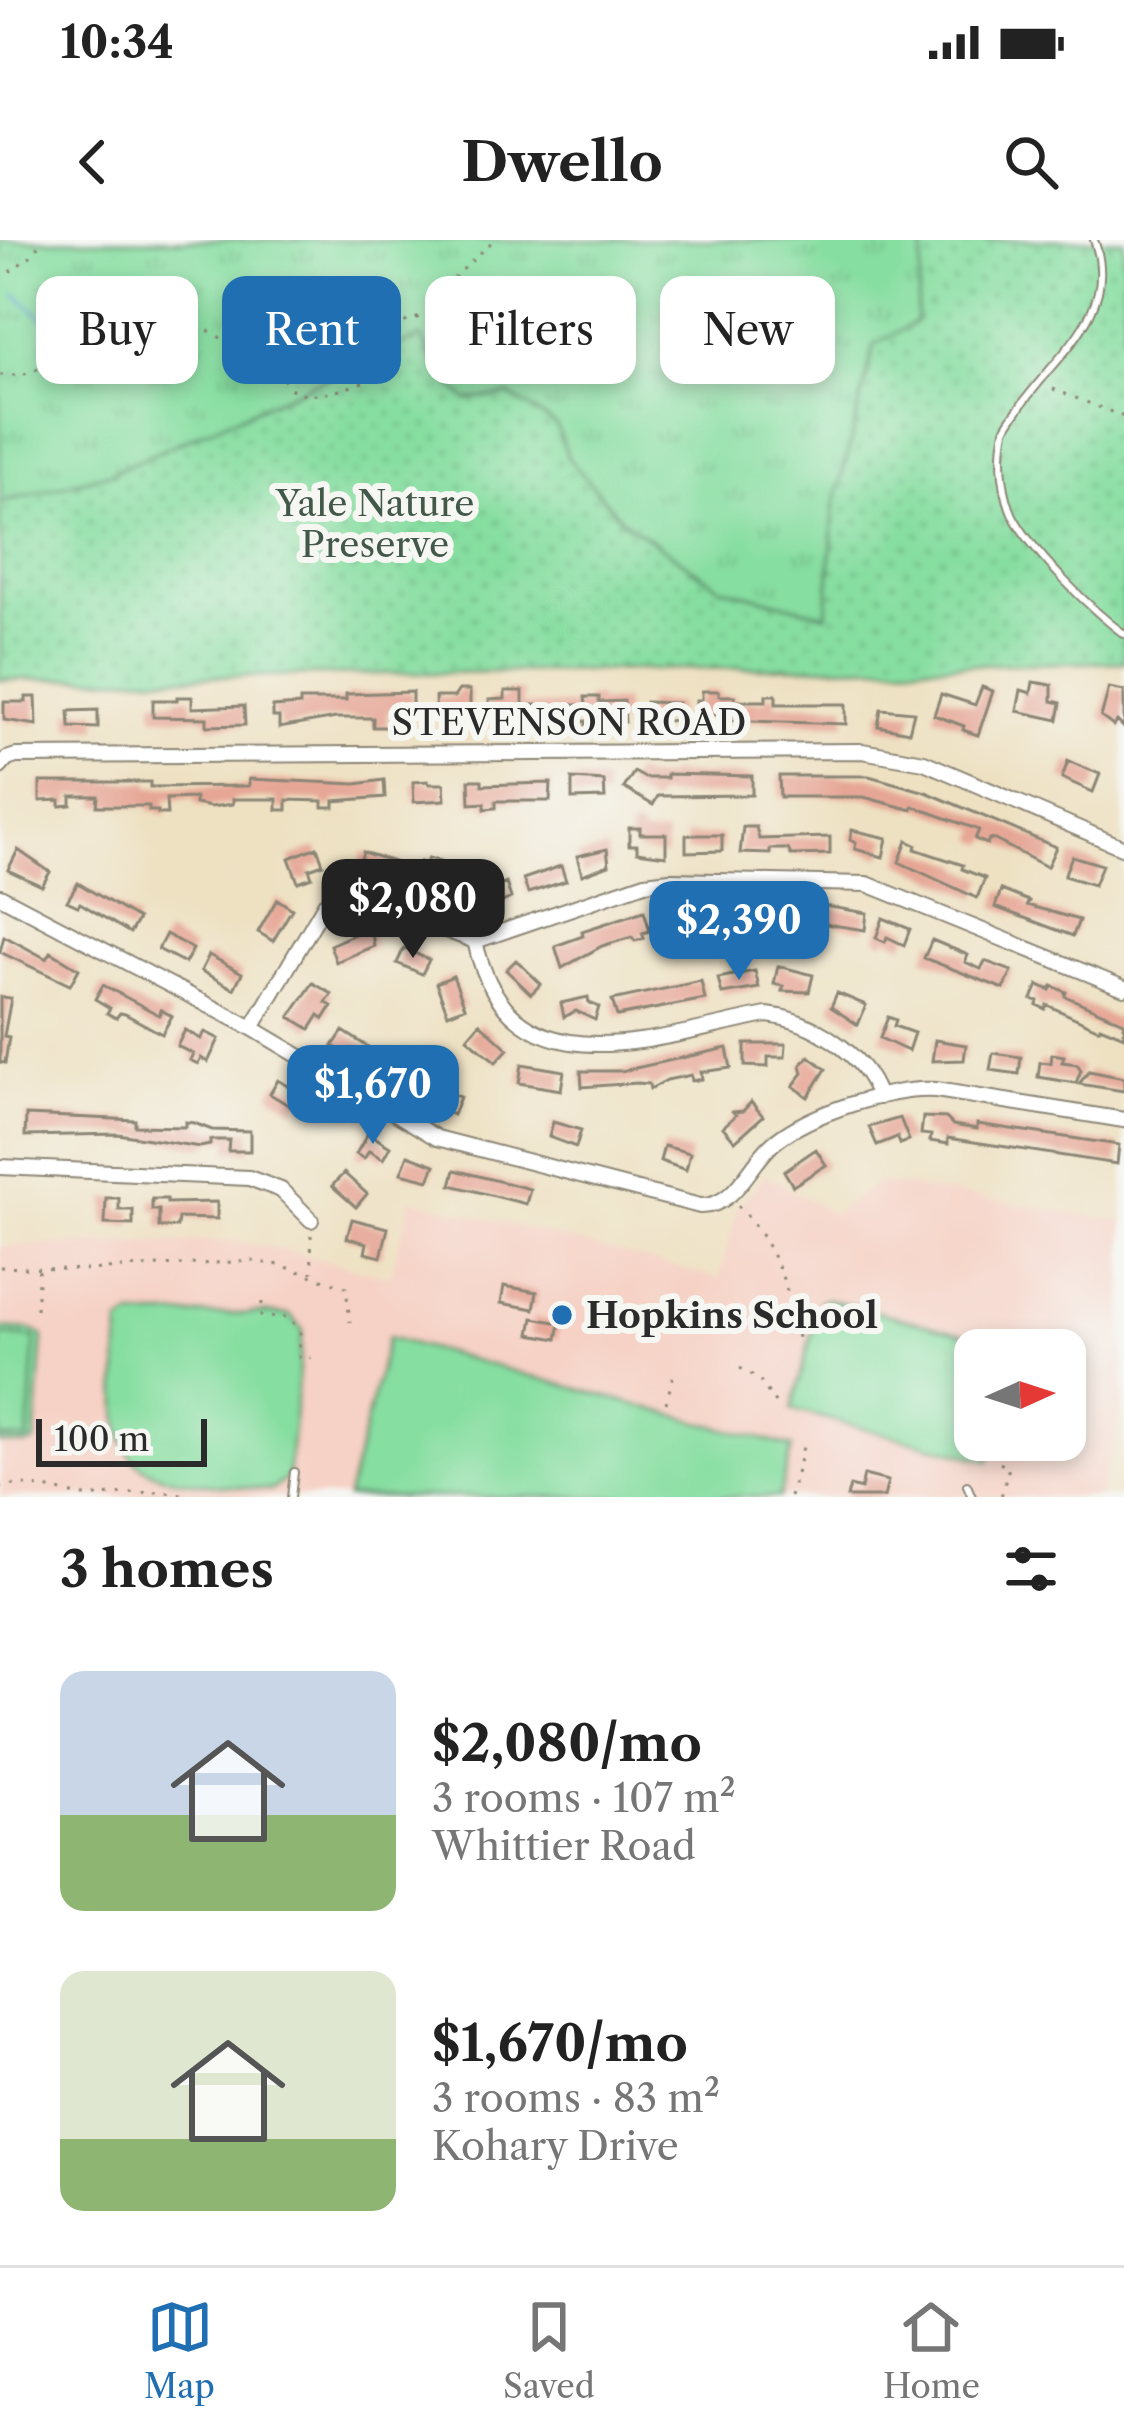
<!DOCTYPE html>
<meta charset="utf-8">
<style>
:root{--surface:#fff;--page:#f2f2f2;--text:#222;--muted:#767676;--line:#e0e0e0;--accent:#1f6fb2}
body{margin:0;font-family:"Libre Caslon Text",serif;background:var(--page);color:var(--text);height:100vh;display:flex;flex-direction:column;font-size:45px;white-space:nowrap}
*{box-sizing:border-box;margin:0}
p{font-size:39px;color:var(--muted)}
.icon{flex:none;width:66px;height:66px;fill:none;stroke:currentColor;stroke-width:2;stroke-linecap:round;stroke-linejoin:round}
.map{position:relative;height:1257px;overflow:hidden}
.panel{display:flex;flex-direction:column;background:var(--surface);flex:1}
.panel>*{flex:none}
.guide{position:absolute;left:36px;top:36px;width:1053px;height:108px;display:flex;gap:24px}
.needle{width:78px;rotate:87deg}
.tools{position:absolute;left:954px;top:1089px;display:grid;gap:24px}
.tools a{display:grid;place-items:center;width:132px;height:132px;border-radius:24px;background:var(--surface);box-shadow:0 6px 18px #0003;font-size:60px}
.scale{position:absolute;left:36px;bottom:30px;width:171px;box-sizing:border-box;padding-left:12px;border:6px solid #2b2b2b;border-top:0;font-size:33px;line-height:42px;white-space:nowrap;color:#2b2b2b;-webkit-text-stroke:9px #f6f6f2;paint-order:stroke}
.price{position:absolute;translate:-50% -102px;padding:0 27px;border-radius:24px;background:var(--accent);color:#fff;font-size:39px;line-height:78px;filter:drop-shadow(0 3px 6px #0008)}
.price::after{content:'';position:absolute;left:50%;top:72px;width:36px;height:27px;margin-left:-18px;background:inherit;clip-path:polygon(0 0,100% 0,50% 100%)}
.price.selected{background:#222;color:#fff}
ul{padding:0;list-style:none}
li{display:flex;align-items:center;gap:36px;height:300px;padding:0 60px}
li span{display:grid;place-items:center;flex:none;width:336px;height:240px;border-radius:24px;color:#555}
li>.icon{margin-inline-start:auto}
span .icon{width:144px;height:144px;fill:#fffc;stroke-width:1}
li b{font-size:51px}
h2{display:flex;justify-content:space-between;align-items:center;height:144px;padding:0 60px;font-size:51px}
.tag{padding:0 42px;border-radius:24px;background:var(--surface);box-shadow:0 6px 18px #0003;font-size:42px;line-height:108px}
.tag.selected{background:var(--accent);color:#fff}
.status{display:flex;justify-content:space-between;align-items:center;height:84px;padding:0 60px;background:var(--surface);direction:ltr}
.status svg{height:33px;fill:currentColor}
header{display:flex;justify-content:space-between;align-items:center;height:156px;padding:0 60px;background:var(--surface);font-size:54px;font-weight:800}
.tabs{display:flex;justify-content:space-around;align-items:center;height:168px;border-top:3px solid var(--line);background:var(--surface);font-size:33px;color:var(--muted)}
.tabs a{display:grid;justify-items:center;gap:6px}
.tabs .selected{color:var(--accent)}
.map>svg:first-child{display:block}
.built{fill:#f6d1c5;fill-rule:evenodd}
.grass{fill:url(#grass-tufts);stroke:#598466;stroke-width:3}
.park{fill:url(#park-dots);stroke:#598466;stroke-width:3}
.pitch{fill:#87dea1;stroke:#598466;stroke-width:3}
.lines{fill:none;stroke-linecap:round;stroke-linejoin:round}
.stream{stroke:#699fd6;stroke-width:3}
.building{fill:#e6a695}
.service-casing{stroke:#8c8676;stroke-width:10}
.minor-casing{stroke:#8c8676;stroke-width:18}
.path{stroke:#8c8676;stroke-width:3;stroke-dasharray:3 9;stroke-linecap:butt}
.service{stroke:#fff;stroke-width:6}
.minor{stroke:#fff;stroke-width:14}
.poi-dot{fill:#1f6fb2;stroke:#f6f6f2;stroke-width:4.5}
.labels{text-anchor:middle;stroke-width:12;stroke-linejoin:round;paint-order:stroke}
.park-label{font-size:36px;fill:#425848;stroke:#f6f6f2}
.street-label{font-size:36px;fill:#2b2b2b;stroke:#f6f6f2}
.poi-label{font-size:36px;font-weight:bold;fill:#2b2b2b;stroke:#f6f6f2;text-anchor:start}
</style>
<div class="status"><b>10:34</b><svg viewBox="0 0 49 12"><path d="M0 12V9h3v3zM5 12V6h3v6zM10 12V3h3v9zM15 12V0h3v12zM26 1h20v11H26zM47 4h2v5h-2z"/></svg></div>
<header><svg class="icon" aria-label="back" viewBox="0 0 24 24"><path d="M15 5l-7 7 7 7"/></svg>Dwello<svg class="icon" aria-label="search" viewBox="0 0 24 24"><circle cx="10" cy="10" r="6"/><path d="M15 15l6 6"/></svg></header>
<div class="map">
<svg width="1124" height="1257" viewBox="0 0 1124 1257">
<defs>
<pattern id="grass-tufts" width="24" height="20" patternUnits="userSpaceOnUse" patternTransform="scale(3)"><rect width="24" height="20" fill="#87dea1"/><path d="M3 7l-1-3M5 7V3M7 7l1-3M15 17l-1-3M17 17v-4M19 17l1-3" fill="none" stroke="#75bf8b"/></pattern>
<pattern id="park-dots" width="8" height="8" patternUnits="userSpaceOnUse" patternTransform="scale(3)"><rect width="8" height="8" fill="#87dea1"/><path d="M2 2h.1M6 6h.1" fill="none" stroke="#75bf8b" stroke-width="1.8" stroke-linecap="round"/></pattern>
</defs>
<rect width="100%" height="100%" fill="#f6f6f2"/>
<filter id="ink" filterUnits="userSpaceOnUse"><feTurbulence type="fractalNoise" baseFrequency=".00833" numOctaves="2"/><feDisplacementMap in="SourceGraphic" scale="24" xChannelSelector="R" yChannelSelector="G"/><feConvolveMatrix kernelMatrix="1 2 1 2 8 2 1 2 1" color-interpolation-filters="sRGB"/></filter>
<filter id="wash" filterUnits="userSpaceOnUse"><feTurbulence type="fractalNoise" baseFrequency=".004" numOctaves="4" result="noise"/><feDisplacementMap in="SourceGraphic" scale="48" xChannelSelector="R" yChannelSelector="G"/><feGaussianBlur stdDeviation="2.7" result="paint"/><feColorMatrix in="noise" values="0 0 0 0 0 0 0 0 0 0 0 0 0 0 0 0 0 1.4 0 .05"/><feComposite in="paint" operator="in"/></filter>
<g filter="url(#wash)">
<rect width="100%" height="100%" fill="#eee1c2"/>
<path class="built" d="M765,934L832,974L880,942L1124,981V1157L1099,1257H0V1006L233,1001L277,1008L390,1037L411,959L719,1039L737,969ZM975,1110H1065V1200H975Z"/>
<path class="grass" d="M0,0H924L916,83L875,104L834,269L827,375L720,347L623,281L568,218L556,185L509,155L467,161L441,134L352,126L110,233L0,263Z
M0,1088L31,1090L43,1096L35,1202L26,1205L0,1203Z"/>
<path class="park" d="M924,0H1124V422L0,440V263L110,233L421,97L441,134L467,160L509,155L556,185L568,218L623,281L720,347L827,375L834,269L875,104L916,82Z"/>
<path class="pitch" d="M827,1059L1018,1108L975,1110V1200H994L989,1221L792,1170L820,1061Z
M265,1073L290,1075L303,1090L288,1237L272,1250C119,1236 111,1243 120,1084L132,1077Z
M0,1095L35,1098L28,1200L0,1198Z
M388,1097L792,1207L779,1257H347Z"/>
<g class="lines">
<path class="stream" d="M15,54L46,80L70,108"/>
</g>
<g id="blocks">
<path class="building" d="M1033,442L1052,445V461L1061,463L1058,480L1017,471L1021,450L1031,453Z
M982,447L993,451L978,495L963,490L964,486L934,475L941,454L975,465Z
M1109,448L1124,451V488L1117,481L1113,486L1101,477Z
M459,450H470V474L436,475L435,457H454Z
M505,451H523V465H586L585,457H599V462L624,461L625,482L586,485V481L536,483V477L489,478V460L505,459Z
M702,451H719V456H735V461H766V455H776V464H846V484L719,480V475H696V460H702Z
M412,452V472H388V487H373V478H336L279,488V477H273V467L300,465V460H346V454Z
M26,457H36L37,485L4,480V462H26Z
M177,457H192V468L244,466L245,485L207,486V478L153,477V460H177Z
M646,462L678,463L677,480L646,483Z
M881,469L914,472L909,492L878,486Z
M98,470V488L70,487L69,471Z
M1068,521L1100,534L1093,552L1062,538Z
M634,532L645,538H667V534L752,536V555L658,556L653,565L624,548Z
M779,536H869L926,552L1056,607L1047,627L995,600L989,599L987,604L975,599L979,590L913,566L912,570L864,557H780Z
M249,539L356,544L384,540L385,557L334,561V567H323V561L287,560V570H277V559H233V564L211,567L195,564V558L166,559L167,574H158V571H149V566H97L98,556H71V565L60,566V560L40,561V542H150V547L249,546Z
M572,539L604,541L605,558L572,559Z
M469,540H482V545L551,543L550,561H496V568L485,569V563L470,564Z
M428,541L429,544H444L445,560L414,562L413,542Z
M743,587H756L759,599L830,597V614L791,615L788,609H770V614L740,613Z
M629,588H640V594H666V616L637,612V605H629Z
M852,590L887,598L883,617L855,609L856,602L850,600Z
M686,595H722V611L686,612Z
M907,601L916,605L915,609L963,625L962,629L985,638L977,658L899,622Z
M317,607L323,624L309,629L312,637L298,642L289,618Z
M607,609L609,625L582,635L577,616Z
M18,610L50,632L42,646L8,630Z
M363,612L400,624L395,639L358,627Z
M1072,616L1102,625L1094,645L1064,636Z
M428,618L440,621L437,629L451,634L445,651L415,638L420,622L426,624Z
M561,626L566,641L528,653L523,639Z
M78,643L138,679L130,693L80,663L78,666L67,661Z
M506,643L511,658L485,670L483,663L477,665L473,656Z
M1001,650L1029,661L1027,665L1079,680L1073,696L995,667Z
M277,659L292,669L273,701L258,692Z
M668,665V672L711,667L824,666L867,673L865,690L813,682V687L743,685V690H733V685H711V681L661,688L659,666Z
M644,671L650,691L642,693L644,698L635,701L632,697L602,706L562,728L555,706L583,696L582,691Z
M883,678L910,689L904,705L887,697L885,702L876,698Z
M371,687L374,706L336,722L330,705Z
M166,694L193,709L185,723L158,709Z
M4,696L47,719L51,712L79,729L70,745L0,712Z
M932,700L968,715L965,722L981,729L985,721L1012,731L1004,749L924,718Z
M404,708L429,720L422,734L397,723Z
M209,715L242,733L234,749L201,731Z
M516,720L541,744L531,754L506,730Z
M778,726L813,735L809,752L782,751L784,746L774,744Z
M755,731L759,748L722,754L718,738Z
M453,736L465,767L448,774L436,743Z
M701,741L705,759L617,776L612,760Z
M313,743L332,754L326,763L332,766L324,779L319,775L310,789L290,777Z
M103,745L159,775L161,770L172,776L162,794L125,774L120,773L116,778L107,773L110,768L95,759Z
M1038,745L1050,750L1052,746L1066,752L1065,756L1124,782V796L1100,786L1099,789L1047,765L1045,769L1037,765L1038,761L1032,759Z
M837,753L866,765L858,785L831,767Z
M0,757L11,758L4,796L9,797L5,823L0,822Z
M588,757L589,763L599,767L595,780L576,771L564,777L561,763Z
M888,777L896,780L894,786L914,793L908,811L880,798Z
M480,783L508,809L496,822L467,798Z
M185,790L201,799L205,792L219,799L208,822L201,818L198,824L190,820L193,814L177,806Z
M343,791L368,807L358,822L333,806Z
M935,800L966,805L964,820L932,821Z
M745,804H786L785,817H768V827L745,826Z
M727,808L731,828L701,832L702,839L692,841L691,835L667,840L650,849L649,844L637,843L582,847L581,831H622Z
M993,813L1021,817L1019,834L990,830Z
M1052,814L1064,816L1062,822L1077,824L1081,830L1076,843L1038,837L1040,822L1051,823Z
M809,816L826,829L808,857L793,846L803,833L801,825Z
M522,824L564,831L561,850L519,843Z
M1089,831L1124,838V851L1079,844Z
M278,840L303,855L295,869L270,854Z
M433,847L460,857L453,875L427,862Z
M751,862L763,876L735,901L723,887L736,875L733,872L743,871Z
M26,875L135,880V886L185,887V882L194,883L212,890L250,891V911H228L229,900H210V905L200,907L118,894L25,896Z
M923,877L946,878L953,885L977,889V884L1119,905L1117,924L948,898V904L930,901L931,895L921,894Z
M900,878L909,900L900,904L897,897L877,905L869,887Z
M553,882L581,890L576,907L549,897Z
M368,893L390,907L383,919L369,911L364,919L356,914Z
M664,906L690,913L686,930L660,921Z
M816,909L826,925L793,946L784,931Z
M408,915L435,925L429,940L401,933Z
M455,930L530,949L526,964L451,945Z
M344,933L367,954L356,967L332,946Z
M106,958H119V970H133V985L105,984Z
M152,959H167V963L217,962V979L178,978L177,987H159V970H152Z
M352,979L388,988L381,1017L365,1013L367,1003L347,998Z
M504,1046L537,1052L534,1069L501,1063Z
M533,1078L560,1083L557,1099L530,1094Z
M864,1235L888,1241L884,1257H847L850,1246L861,1249Z"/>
</g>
</g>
<g filter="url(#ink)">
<use href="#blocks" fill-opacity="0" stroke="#8c8676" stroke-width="3"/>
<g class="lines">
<defs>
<path id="service" d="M1094,0C1121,71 1055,116 1020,167C1015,174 1008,182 1005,190C999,217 1002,257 1016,281C1038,317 1090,369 1124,394
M967,1245L972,1257
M291,1257L294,1232"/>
<path id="minor" d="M0,527L7,519L16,516L862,511L924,522L1124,608
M0,656L252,788L437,898L700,966C737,967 750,921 776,901C811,873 892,847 936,850L1124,880
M475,701C509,856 656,796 767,775C812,780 864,813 879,857
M252,788L325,664L338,655L350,654L475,701L645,643L670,640L867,644L1124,748
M0,927L249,938L281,950L311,980"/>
</defs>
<use href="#service" class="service-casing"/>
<use href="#minor" class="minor-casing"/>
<path class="path" d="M0,39L32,15L42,0
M278,121L337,103
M0,135H22L72,115L194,86C209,88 216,96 228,102C244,108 260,102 272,116C279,124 280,134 285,142C302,168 352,147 374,137L382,97L389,88L439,70L454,38L494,0
M1053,149L1124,177
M738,966C775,1004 792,1054 799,1105
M311,995L312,1033
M0,1027L87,1030L252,1021L280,1025L346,1047L350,1082
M262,1062L261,1076L288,1077L300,1091L299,1117L311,1118
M36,1069L39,1029
M740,1128L759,1139L775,1163
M666,1163L674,1133
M1000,1200L999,1223L1009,1227L1001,1257
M0,1247C31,1240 56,1253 86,1256C122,1257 159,1246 193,1257
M790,1257L804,1203"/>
<use href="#service" class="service"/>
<use href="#minor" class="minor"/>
</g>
</g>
<circle class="poi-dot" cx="562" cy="1075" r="12"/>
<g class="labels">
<g class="park-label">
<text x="375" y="276">Yale Nature<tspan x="375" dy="41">Preserve</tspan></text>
</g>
<g class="street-label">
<text x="569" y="495">STEVENSON ROAD</text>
</g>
<g class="poi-label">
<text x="586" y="1088">Hopkins School</text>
</g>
</g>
</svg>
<div class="tools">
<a><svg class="needle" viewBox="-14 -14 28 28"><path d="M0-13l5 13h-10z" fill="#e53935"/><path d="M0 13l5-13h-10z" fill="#767676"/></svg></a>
</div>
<div class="scale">100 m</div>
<b class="price selected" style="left:413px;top:721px">$2,080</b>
<b class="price" style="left:739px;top:743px">$2,390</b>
<b class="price" style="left:373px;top:907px">$1,670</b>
<div class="guide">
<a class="tag">Buy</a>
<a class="tag selected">Rent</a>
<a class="tag">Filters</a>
<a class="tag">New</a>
</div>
</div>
<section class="panel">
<h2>3 homes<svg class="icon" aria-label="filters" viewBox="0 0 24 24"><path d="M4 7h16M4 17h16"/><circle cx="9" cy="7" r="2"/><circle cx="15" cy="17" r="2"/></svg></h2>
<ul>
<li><span style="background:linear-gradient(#c9d6e8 60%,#8fb573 0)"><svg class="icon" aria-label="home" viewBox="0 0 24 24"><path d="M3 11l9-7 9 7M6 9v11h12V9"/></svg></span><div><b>$2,080/mo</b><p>3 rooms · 107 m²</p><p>Whittier Road</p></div></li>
<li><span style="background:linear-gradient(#dfe7d0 70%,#8fb573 0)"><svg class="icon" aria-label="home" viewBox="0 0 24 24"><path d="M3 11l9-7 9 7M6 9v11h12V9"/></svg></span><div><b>$1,670/mo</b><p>3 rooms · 83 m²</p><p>Kohary Drive</p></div></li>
</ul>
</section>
<nav class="tabs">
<a class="selected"><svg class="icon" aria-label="map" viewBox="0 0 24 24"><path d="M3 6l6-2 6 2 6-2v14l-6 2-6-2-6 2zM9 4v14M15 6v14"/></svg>Map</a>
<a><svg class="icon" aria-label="saved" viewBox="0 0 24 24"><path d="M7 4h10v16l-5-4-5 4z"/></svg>Saved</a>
<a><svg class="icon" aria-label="home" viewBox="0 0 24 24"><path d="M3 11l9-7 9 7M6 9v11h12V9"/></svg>Home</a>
</nav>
